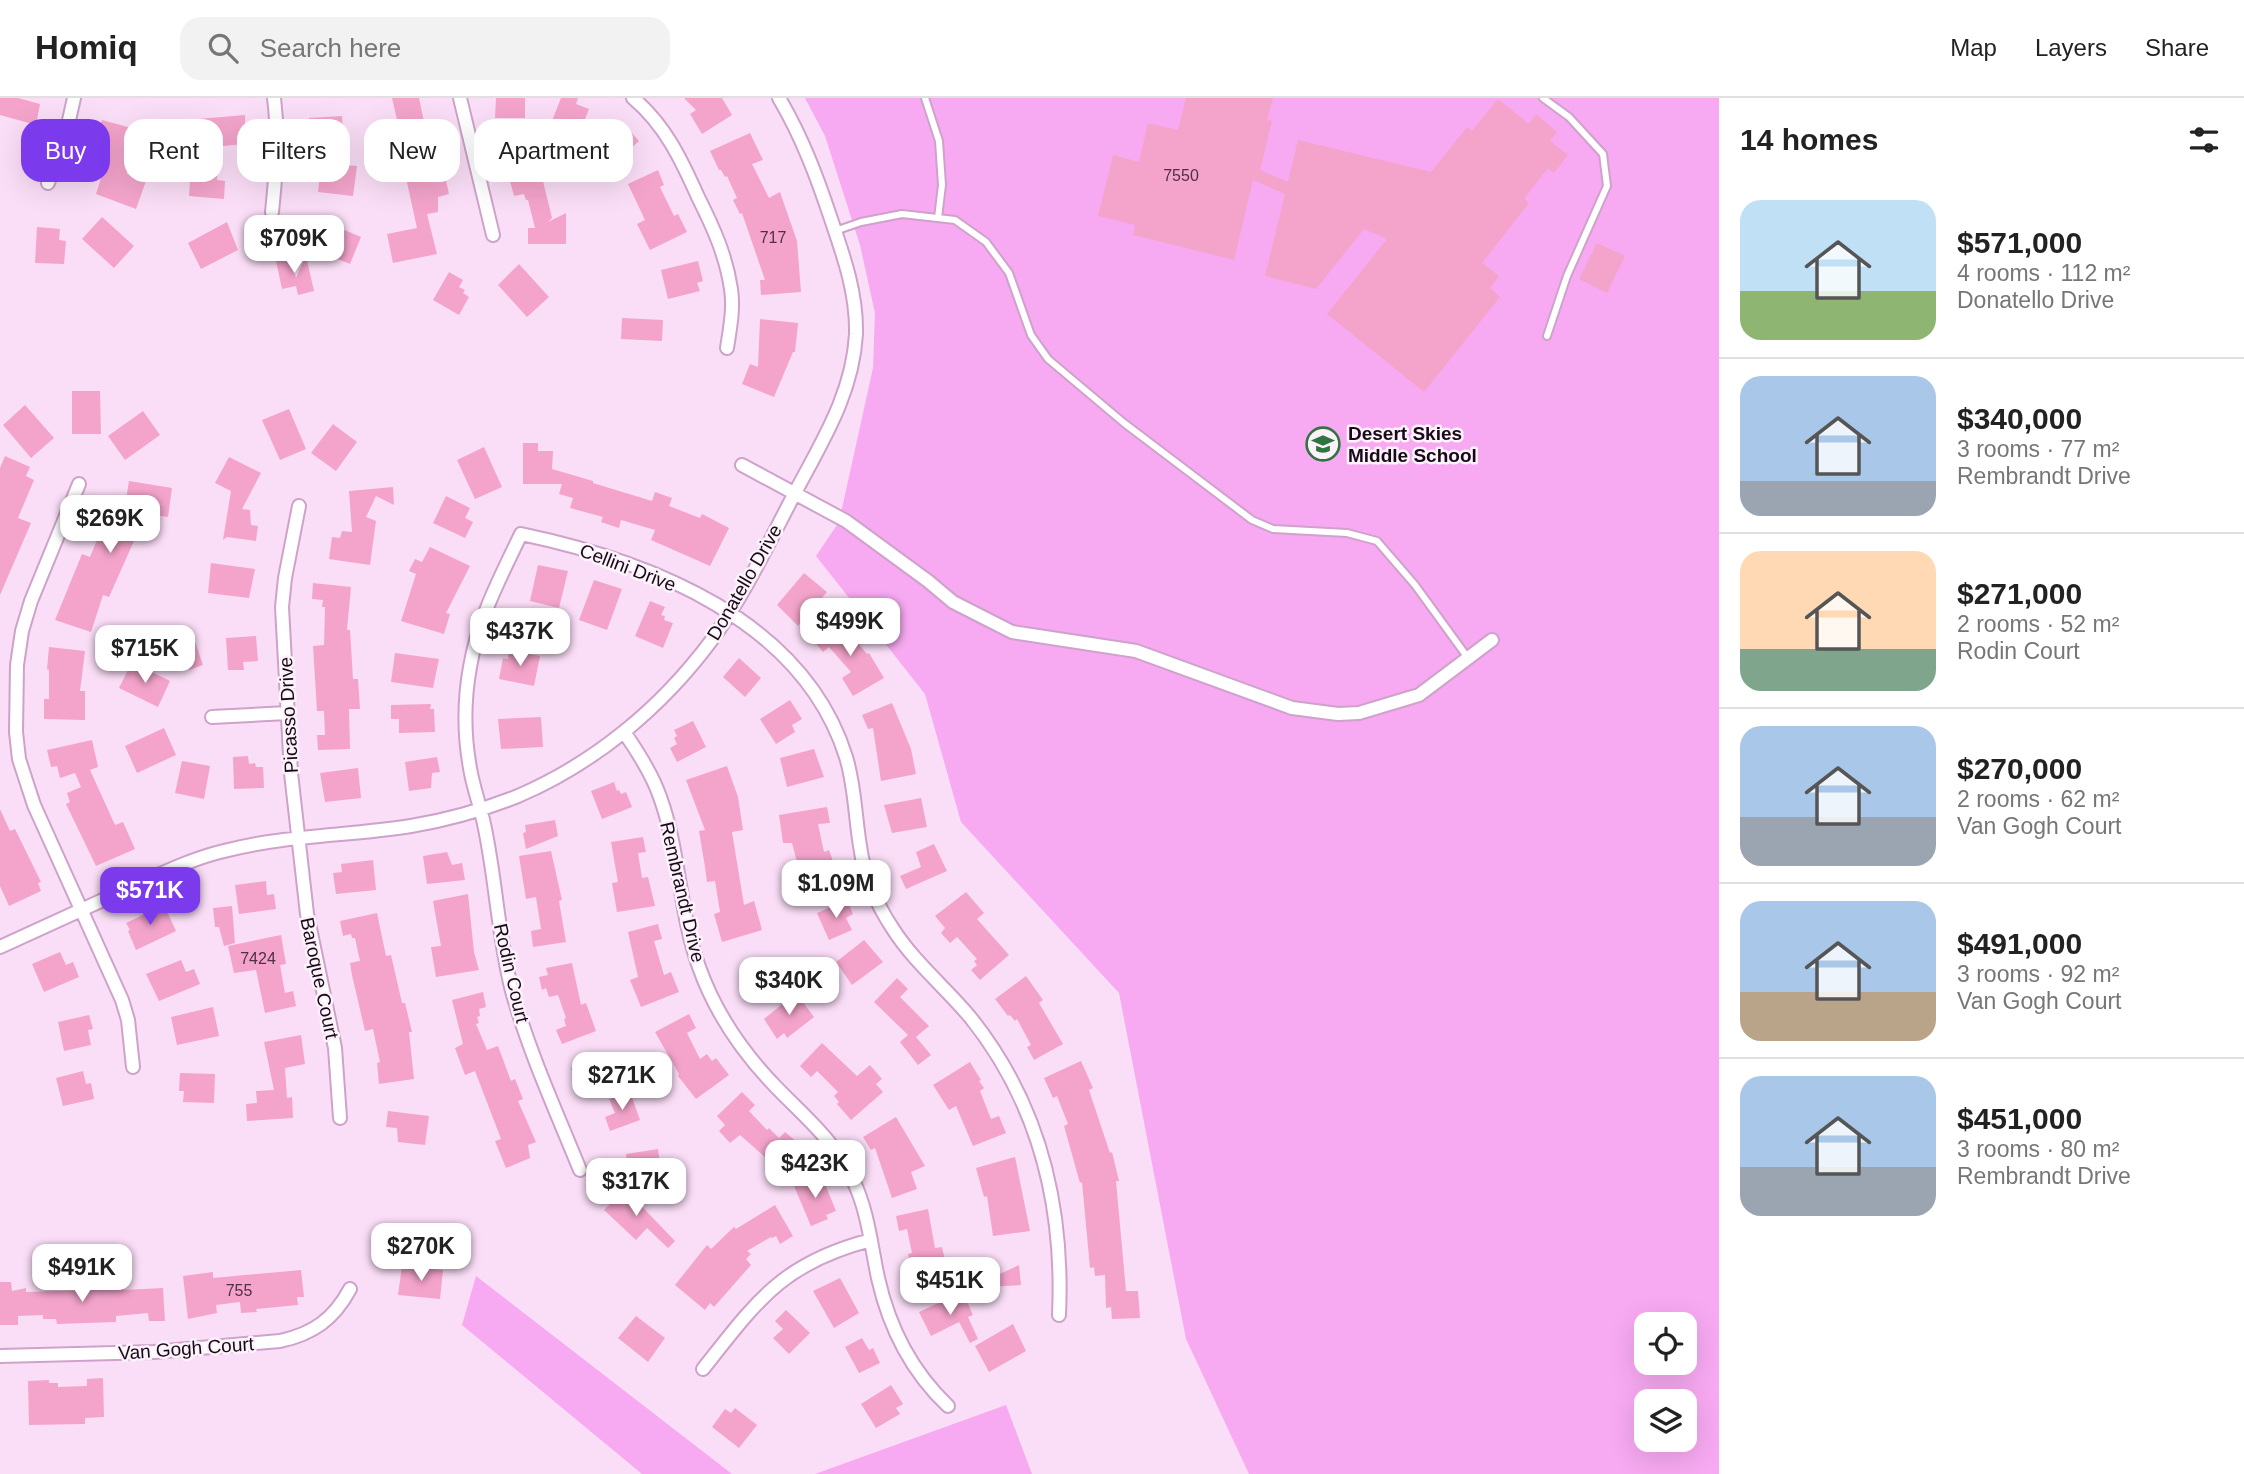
<!DOCTYPE html>
<meta charset="utf-8">
<style>
:root{--surface:#fff;--page:#f2f2f2;--text:#222;--muted:#767676;--line:#e0e0e0;--accent:#7c3aed}
body{margin:0;font-family:Helvetica,sans-serif;background:var(--page);color:var(--text);height:100vh;display:flex;flex-direction:column;font-size:26px;white-space:nowrap}
*{box-sizing:border-box;margin:0}
p{font-size:23px;color:var(--muted)}
.icon{flex:none;width:38px;height:38px;fill:none;stroke:currentColor;stroke-width:2;stroke-linecap:round;stroke-linejoin:round}
.map{position:relative;flex:1;overflow:hidden}
.details{display:flex;flex-direction:column;background:var(--surface);width:525px}
.details>*{flex:none}
.hud{position:absolute;left:21px;top:21px;width:665px;height:63px;display:flex;gap:14px}
.fabs{position:absolute;left:1634px;top:1214px;display:grid;gap:14px}
.fabs a{display:grid;place-items:center;width:63px;height:63px;border-radius:14px;background:var(--surface);box-shadow:0 7px 28px #0002;font-size:35px}
.price{position:absolute;translate:-50% -60px;padding:0 16px;border-radius:14px;background:#fff;color:#222;font-size:23px;line-height:46px;filter:drop-shadow(0 2px 4px #0008)}
.price::after{content:'';position:absolute;left:50%;top:42px;width:21px;height:16px;margin-left:-10px;background:inherit;clip-path:polygon(0 0,100% 0,50% 100%)}
.price.active{background:var(--accent);color:#fff}
ul{padding:0;list-style:none}
li{display:flex;align-items:center;gap:21px;height:175px;padding:0 21px}
li+li{border-top:2px solid var(--line)}
li span{display:grid;place-items:center;flex:none;width:196px;height:140px;border-radius:21px;color:#555}
li>.icon{margin-inline-start:auto}
span .icon{width:84px;height:84px;fill:#fffc;stroke-width:1}
li b{font-size:30px}
h2{display:flex;justify-content:space-between;align-items:center;height:84px;padding:0 21px;font-size:30px}
.pill{padding:0 24px;border-radius:21px;background:var(--surface);box-shadow:0 7px 28px #0002;font-size:24px;line-height:63px}
.pill.active{background:var(--accent);color:#fff}
header{display:flex;align-items:center;gap:42px;box-sizing:border-box;height:98px;padding:0 35px;background:var(--surface);border-bottom:2px solid var(--line)}
header strong{font-size:33px}
nav{display:flex;gap:38px;margin-inline-start:auto;font-size:24px}
.search{width:490px;height:63px;background:var(--page);display:flex;align-items:center;gap:18px;box-sizing:border-box;padding:0 24px;border-radius:21px;color:var(--muted);font-size:26px}
main{display:flex;flex:1;min-height:0}
.map>svg:first-child{display:block}
.green{fill:#f7a9f1;fill-rule:evenodd}
.building{fill:#f4a4cb}
.lines{fill:none;stroke-linecap:round;stroke-linejoin:round}
.lane-casing{stroke:#cea2ca;stroke-width:10}
.street-casing{stroke:#cea2ca;stroke-width:16}
.lane{stroke:#fff;stroke-width:6}
.street{stroke:#fff;stroke-width:12}
.labels{text-anchor:middle;stroke-width:5;stroke-linejoin:round;paint-order:stroke}
.number-label{font-size:16px;fill:#4f3045}
.poi-label{font-size:19px;font-weight:bold;fill:#180918;stroke:#fbf2fa;text-anchor:start}
.street-label{font-size:19px;fill:#180918;stroke:#fbf2fa}
</style>
<header>
<strong>Homiq</strong>
<div class="search"><svg class="icon" aria-label="search" viewBox="0 0 24 24"><circle cx="10" cy="10" r="6"/><path d="M15 15l6 6"/></svg>Search here</div>
<nav><a>Map</a><a>Layers</a><a>Share</a></nav>
</header>
<main>
<div class="map">
<svg width="1719" height="1376" viewBox="0 0 1719 1376">
<rect width="100%" height="100%" fill="#fadef7"/>
<path class="green" d="M805,0H1719V1376H1249L1186,1241L1119,895L961,724L925,596L816,458L839,424L873,270L875,215L860,147L825,38ZM1647,1227H1685V1265H1647ZM1647,1304H1685V1342H1647Z
M476,1178L732,1376H642L462,1227Z
M1006,1307L1032,1376H815Z"/>
<path class="building" d="M0,0H18L40,6L36,27L0,17Z
M392,0H419L426,33L429,32L431,40L439,38L444,59L441,60L449,96L438,99V114L427,116L437,156L393,165L387,136L417,130L397,39H401Z
M496,0H525V20H495Z
M561,0H578L576,6L589,11L578,39L550,28Z
M684,0H722L732,17L702,36L690,16L696,12Z
M1186,0H1273L1267,22L1272,23L1260,72L1288,84L1298,42L1431,74L1467,29L1472,33L1498,1L1529,26L1536,16L1557,34L1550,43L1568,57L1554,75L1548,70L1524,101L1529,105L1482,165L1499,178L1490,190L1500,199L1424,294L1327,216L1387,141L1364,131L1316,191L1265,178L1285,96L1253,82L1234,162L1133,137L1135,127L1098,118L1113,57L1139,64L1148,25L1178,32Z
M245,17V46L200,50L198,21Z
M342,18L345,67L357,68L353,98L318,94L320,76H325L327,49H325V41L322,42V35H310L309,20Z
M102,22L139,32L127,76L146,83L136,111L96,96L109,54H105L108,40L98,37Z
M616,24L622,30L625,27L639,43L609,70L589,48Z
M750,35L763,62L752,66L769,100L780,94L797,143L801,194L761,197L760,182H765L742,115L740,116L733,102L737,100L727,78L725,79L721,72H719L710,53Z
M191,68L218,71L217,82L225,83L224,101L189,98Z
M658,72L664,87L660,89L674,118L678,116L687,134L650,152L637,126L645,122L628,86Z
M541,75L552,120L548,124L566,115V146H528V130H535L528,102H526L524,96L514,98L510,83Z
M102,119L134,148L114,170L82,141Z
M321,122L361,139L350,166L309,149Z
M227,124L238,152L201,171L188,145Z
M37,129L60,131L59,142L66,143L64,166L35,165Z
M1597,145L1625,158L1607,195L1579,181Z
M290,155L296,180L306,158L314,193L298,197L296,188L282,191L275,158Z
M698,163L703,183L697,185L700,193L668,201L661,172Z
M519,166L549,199L527,219L498,187Z
M449,174L463,182L459,189L465,192L463,195L469,199L459,217L433,202Z
M622,220L663,222L662,243L621,241Z
M760,221L798,225L795,254H793L774,299L742,286L750,266L758,269Z
M72,293H100L101,336H72Z
M25,307L54,340L31,360L3,327Z
M289,311L306,351L280,362L262,322Z
M143,313L160,337L125,362L108,338Z
M333,326L357,344L336,373L311,355Z
M523,345H538V353H553L552,371L593,383V385L652,403L655,394L672,400L669,408L700,420L702,416L729,430L710,468L651,442L655,432L621,422L619,430L601,424L603,419L570,410L573,400L559,396L562,386H523Z
M484,349L502,389L475,401L457,362Z
M5,358L30,369L26,378L34,382L18,420L31,425L0,497V370Z
M229,359L261,375L242,411L250,412L251,427L258,428L256,443L227,439L223,442L231,393L215,385Z
M129,383L172,390L168,419L146,416L109,499L103,497L91,534L55,522L82,456L90,459L104,425L111,428L116,418L123,421Z
M393,389L394,407L376,398L366,419L376,423L370,467L329,461L332,439L340,440L342,433L352,434L349,393Z
M446,398L470,410L465,420L473,424L465,440L433,425Z
M430,449L470,468L446,515L450,516L444,536L401,523L416,476L409,473L415,461L422,464Z
M211,465L255,471L249,500L208,495Z
M538,467L568,473L559,510L530,503Z
M804,475L827,494L798,528L777,507Z
M594,482L622,491L607,532L579,522Z
M313,485L351,489L347,532H350L353,581H358L360,611H349L350,651L318,652L317,637H325L324,613H317L313,548L324,547L325,509H322L323,502L312,501Z
M650,503L665,509L661,517L665,518L664,522L673,525L663,550L635,538Z
M837,521L867,556L869,555L884,580L853,598L842,580L851,574L829,549L823,554L813,542Z
M190,529L203,567L189,572L183,555L174,574L162,538Z
M256,538L258,563L243,564L244,572H228L226,540Z
M49,549L85,553L80,593H85V622L44,621V601H49V572L47,571Z
M509,552L540,558L534,588L499,581L503,560L508,561Z
M395,555L439,561L433,590L391,584Z
M739,560L761,580L745,599L723,579Z
M132,564L170,583L158,609L119,590Z
M790,602L802,621L792,627L795,634L776,646L760,621Z
M892,605L911,651L916,676L881,683L873,630L868,631L862,617Z
M431,606L430,611H434L435,634L399,635V621H391V607Z
M541,619L543,649L501,651L498,621Z
M693,623L706,649L677,664L670,650L677,646L674,640L677,638L674,632Z
M164,630L176,657L137,675L125,648Z
M92,642L98,669L90,672L115,727L123,724L135,751L96,768L66,706L70,704L67,695L81,689L75,675L60,680L57,668L51,669L47,652Z
M814,651L824,679L787,689L780,660Z
M248,658L249,666L255,665L256,669H263L264,690L234,691L233,659Z
M437,659L440,674L432,675L431,690L409,693L405,664Z
M182,663L210,668L204,701L175,695Z
M727,668L738,699L743,732L732,734L744,807L754,803L762,832L722,844L714,816L720,814L715,783L707,784L705,769L699,733L705,732L686,682Z
M358,670L361,700L325,704L320,675Z
M614,684L617,693L619,692L621,696L626,694L632,709L602,721L591,693Z
M921,700L927,729L892,735L884,707Z
M827,709L830,725L818,726L824,754L829,752L839,780L804,790L792,745H783L779,717Z
M0,711L10,733L15,731L41,784L38,785L41,793L9,808L0,788Z
M555,722L558,738L526,751L523,735L526,734L525,727Z
M643,739L646,754L638,755L642,780L648,779L655,808L617,814L612,785L618,784L611,744Z
M934,746L947,773L906,791L900,778L921,769L916,754Z
M551,753L562,802L559,803L566,844L533,849L531,833L541,831L536,799L526,801L519,758Z
M447,754L452,767L462,765L465,782L427,786L423,758Z
M373,762L376,792L336,796L333,775L342,774L341,766Z
M266,783L267,797L274,796L276,811L239,816L235,787Z
M966,794L984,815L977,821L1009,857L980,882L971,872L977,867L974,863L977,861L957,839L950,845L941,835L945,830L935,818Z
M468,796L474,854L479,872L436,879L431,849L441,848L433,803Z
M847,802L853,816L846,820L852,832L829,842L817,815Z
M164,807L176,833L136,852L128,833L130,832L126,825Z
M232,808L235,845L224,848L219,829H215L213,810Z
M377,815L386,858L391,857L402,905H405L412,934H409L414,981L379,986L377,965L380,964L373,931L365,933L352,877L350,865L360,863L355,840H352L351,836L343,838L340,823Z
M658,826L662,841L654,843L664,877L671,874L679,894L641,909L630,882L638,879L628,834Z
M281,837L286,866L280,867L285,895L293,893L296,908L265,915L256,872L234,875L228,848Z
M864,842L883,864L852,887L836,864Z
M60,854L66,867L73,864L79,879L44,894L32,866Z
M181,862L186,874L194,871L200,886L159,903L146,876Z
M572,865L581,907L586,905L596,933L562,946L556,932L566,928L564,921L566,920L558,897L549,899L546,890L542,892L539,879L548,877L546,870Z
M772,869L779,883L757,894L752,881Z
M1026,878L1043,902L1039,905L1063,946L1034,962L1027,949L1031,947L1017,921L1015,923L1010,917L1008,918L995,901Z
M897,880L908,891L900,899L929,928L916,939L931,957L918,967L900,944L908,937L874,904Z
M483,894L486,909L479,911L480,918L477,919L479,925L476,926L487,952L498,948L511,983L515,981L523,1001L518,1003L536,1044L528,1047L530,1060L506,1070L495,1043L501,1041L475,973L465,977L455,950L463,946L452,902Z
M796,895L814,919L787,940L784,935L777,941L764,921Z
M213,909L219,938L177,947L171,919Z
M689,916L696,930L687,935L700,961L707,956L712,963L716,960L729,977L696,1001L678,978L679,976L655,934Z
M89,917L93,931L88,932L91,947L64,953L58,924Z
M301,937L305,966L285,970L287,1000L292,999L293,1020L247,1023L246,1006L257,1005L256,993L274,992L264,944Z
M822,945L857,978L870,967L882,981L876,986L883,994L851,1022L837,1006L839,1004L834,998L838,994L817,973L811,979L800,968Z
M603,956L614,984L592,993L584,981L576,984L571,970Z
M1081,963L1093,990L1089,992L1110,1055L1112,1054L1119,1083H1116L1126,1193H1138L1140,1220L1112,1221L1111,1209L1106,1210L1105,1177L1095,1178L1094,1169L1090,1170L1082,1084L1080,1085L1064,1028L1068,1026L1057,998L1053,1000L1044,980Z
M970,964L981,982L979,983L984,990L980,993L991,1021L999,1018L1006,1035L973,1048L956,1008L949,1012L933,987Z
M83,973L86,986L91,985L94,1001L63,1008L56,980Z
M180,975L215,976L214,1005L183,1004L184,993H179Z
M630,994L640,1022L610,1033L605,1019L615,1015L609,1001Z
M742,994L755,1007L749,1013L767,1032L769,1030L779,1040L785,1034L797,1044L775,1068L740,1037L730,1045L719,1033L725,1027L717,1018Z
M388,1013L429,1018L425,1047L398,1044L397,1030L386,1029Z
M896,1019L925,1068L911,1074L917,1091L892,1100L875,1050L871,1052L863,1039Z
M658,1051L662,1081L630,1085L626,1056Z
M1015,1059L1030,1133L993,1138L987,1098L984,1099L976,1070Z
M821,1076L836,1113L826,1117L828,1121L811,1128L794,1088Z
M625,1091L675,1143L668,1150L647,1130L636,1142L604,1112Z
M775,1107L793,1138L780,1146L776,1138L772,1140L771,1139L747,1153L751,1156L746,1161L751,1167L714,1209L710,1205L705,1212L675,1187L707,1147L711,1151L734,1129L736,1131Z
M928,1111L935,1150L942,1149L949,1178L934,1181L931,1175L909,1187L905,1165L910,1164L908,1156L912,1155L907,1131L899,1133L896,1118Z
M1019,1167L1021,1187L972,1190V1189Z
M402,1168L443,1172L440,1201L398,1197Z
M301,1172L304,1199H297L298,1207L256,1211L257,1214L241,1215L240,1204L216,1207L217,1215L188,1221L183,1178L213,1174V1180Z
M123,1179L124,1192L163,1190L165,1223H149L148,1215L116,1218V1224L57,1226L56,1221H43V1217L18,1218V1227H0V1184H11L12,1193L26,1190V1194L94,1192V1181Z
M840,1180L859,1215L834,1230L813,1193Z
M958,1196L960,1199L964,1197L973,1217L968,1219L978,1241L970,1245L959,1224L931,1238L919,1214Z
M786,1212L810,1235L789,1256L773,1240L783,1231L775,1223Z
M636,1218L665,1240L648,1264L618,1240Z
M1013,1226L1026,1253L989,1274L975,1248Z
M862,1240L869,1252L873,1250L880,1265L859,1275L845,1249Z
M103,1280L104,1319L85,1320V1326L29,1327L28,1283L49,1282V1285H58V1289L87,1288V1281Z
M891,1287L903,1306L896,1310L900,1316L876,1330L861,1306Z
M735,1310L757,1327L739,1350L712,1329L725,1311L731,1315Z"/>
<g class="lines">
<defs>
<path id="lane" d="M925,0L939,43L942,87L938,120
M1543,0L1569,19L1603,56L1607,88L1567,178L1547,238
M835,133L861,124L902,116L955,122L986,144L1009,175L1031,237L1048,261L1124,325L1252,422L1273,431L1347,435L1377,443L1415,487L1468,560"/>
<path id="street" d="M460,0L493,137
M633,0C665,27 681,61 698,99C713,129 726,157 731,191C734,211 730,230 727,250
M48,85L65,40L74,0
M272,114C276,75 279,39 274,0
M742,367L846,423L928,483L953,504L1012,534L1136,553L1292,610L1338,616L1359,615L1419,597L1492,542
M79,386L31,503L22,533L17,567L16,634L19,661L34,707L122,902L128,922L133,969
M299,408L285,480L282,509L291,675L307,816L335,950L340,1020
M212,619L287,615
M624,634C638,654 652,676 660,699C680,754 679,814 699,869C715,914 743,955 776,989C805,1019 835,1043 853,1082C868,1113 871,1147 878,1180C889,1229 911,1273 948,1308
M0,849C42,830 85,810 127,791C159,777 190,761 224,753C285,737 349,738 411,728C447,722 483,712 518,698C595,665 661,610 711,543C745,496 770,442 797,391C823,342 853,294 856,236C857,196 844,159 831,121C817,79 802,39 779,0
M580,1072C556,1013 529,954 512,893C498,839 496,781 484,726C480,707 473,689 470,670C464,637 464,602 470,569C478,521 500,480 521,436C650,463 803,522 846,659C855,688 855,718 860,748C864,777 877,807 893,831C914,864 945,889 970,919C1039,1005 1064,1108 1059,1217
M0,1258L154,1254L280,1243C313,1236 334,1221 350,1191
M703,1271C757,1203 782,1165 871,1142"/>
</defs>
<use href="#lane" class="lane-casing"/>
<use href="#street" class="street-casing"/>
<use href="#lane" class="lane"/>
<use href="#street" class="street"/>
</g>
<defs>
<symbol id="school-ring" viewBox="-11 -11 22 22"><circle r="9.5" fill="#fbf2fa" stroke="#307541" stroke-width="1.5"/><path d="M0-5L7-2L0 1L-7-2ZM-4 1L0 2.5L4 1V4Q0 6-4 4Z" fill="#307541"/></symbol>
</defs>
<g fill-rule="evenodd">
<use href="#school-ring" x="1304" y="327" width="38" height="38"/>
</g>
<g class="labels">
<g class="number-label">
<text x="1181" y="83">7550</text>
<text x="773" y="145">717</text>
<text x="258" y="866">7424</text>
<text x="239" y="1198">755</text>
</g>
<g class="poi-label">
<text x="1348" y="342">Desert Skies<tspan x="1348" dy="22">Middle School</tspan></text>
</g>
<g class="street-label">
<text transform="translate(628 469) rotate(21)" y="7">Cellini Drive</text>
<text transform="translate(744 484) rotate(-60)" y="7">Donatello Drive</text>
<text transform="translate(288 617) rotate(-93)" y="7">Picasso Drive</text>
<text transform="translate(683 794) rotate(77)" y="7">Rembrandt Drive</text>
<text transform="translate(512 875) rotate(77)" y="7">Rodin Court</text>
<text transform="translate(320 880) rotate(78)" y="7">Baroque Court</text>
<text transform="translate(186 1250) rotate(-4)" y="7">Van Gogh Court</text>
</g>
</g>
</svg>
<div class="fabs">
<a><svg class="icon" aria-label="locate" viewBox="0 0 24 24"><circle cx="12" cy="12" r="6"/><path d="M12 2v4M12 18v4M2 12h4M18 12h4"/></svg></a>
<a><svg class="icon" aria-label="layers" viewBox="0 0 24 24"><path d="M12 4l9 5-9 5-9-5zM3 14l9 5 9-5"/></svg></a>
</div>
<b class="price" style="left:294px;top:177px">$709K</b>
<b class="price" style="left:110px;top:457px">$269K</b>
<b class="price" style="left:850px;top:560px">$499K</b>
<b class="price" style="left:520px;top:570px">$437K</b>
<b class="price" style="left:145px;top:587px">$715K</b>
<b class="price" style="left:836px;top:822px">$1.09M</b>
<b class="price active" style="left:150px;top:829px">$571K</b>
<b class="price" style="left:789px;top:919px">$340K</b>
<b class="price" style="left:622px;top:1014px">$271K</b>
<b class="price" style="left:815px;top:1102px">$423K</b>
<b class="price" style="left:636px;top:1120px">$317K</b>
<b class="price" style="left:421px;top:1185px">$270K</b>
<b class="price" style="left:82px;top:1206px">$491K</b>
<b class="price" style="left:950px;top:1219px">$451K</b>
<div class="hud">
<a class="pill active">Buy</a>
<a class="pill">Rent</a>
<a class="pill">Filters</a>
<a class="pill">New</a>
<a class="pill">Apartment</a>
</div>
</div>
<section class="details">
<h2>14 homes<svg class="icon" aria-label="filters" viewBox="0 0 24 24"><path d="M4 7h16M4 17h16"/><circle cx="9" cy="7" r="2"/><circle cx="15" cy="17" r="2"/></svg></h2>
<ul>
<li><span style="background:linear-gradient(#bfe0f5 65%,#8fb573 0)"><svg class="icon" aria-label="home" viewBox="0 0 24 24"><path d="M3 11l9-7 9 7M6 9v11h12V9"/></svg></span><div><b>$571,000</b><p>4 rooms · 112 m²</p><p>Donatello Drive</p></div></li>
<li><span style="background:linear-gradient(#a9c7e8 75%,#9aa5b1 0)"><svg class="icon" aria-label="home" viewBox="0 0 24 24"><path d="M3 11l9-7 9 7M6 9v11h12V9"/></svg></span><div><b>$340,000</b><p>3 rooms · 77 m²</p><p>Rembrandt Drive</p></div></li>
<li><span style="background:linear-gradient(#ffd9b3 70%,#7fa58c 0)"><svg class="icon" aria-label="home" viewBox="0 0 24 24"><path d="M3 11l9-7 9 7M6 9v11h12V9"/></svg></span><div><b>$271,000</b><p>2 rooms · 52 m²</p><p>Rodin Court</p></div></li>
<li><span style="background:linear-gradient(#a9c7e8 65%,#9aa5b1 0)"><svg class="icon" aria-label="home" viewBox="0 0 24 24"><path d="M3 11l9-7 9 7M6 9v11h12V9"/></svg></span><div><b>$270,000</b><p>2 rooms · 62 m²</p><p>Van Gogh Court</p></div></li>
<li><span style="background:linear-gradient(#a9c7e8 65%,#b9a48a 0)"><svg class="icon" aria-label="home" viewBox="0 0 24 24"><path d="M3 11l9-7 9 7M6 9v11h12V9"/></svg></span><div><b>$491,000</b><p>3 rooms · 92 m²</p><p>Van Gogh Court</p></div></li>
<li><span style="background:linear-gradient(#a9c7e8 65%,#9aa5b1 0)"><svg class="icon" aria-label="home" viewBox="0 0 24 24"><path d="M3 11l9-7 9 7M6 9v11h12V9"/></svg></span><div><b>$451,000</b><p>3 rooms · 80 m²</p><p>Rembrandt Drive</p></div></li>
</ul>
</section>
</main>
